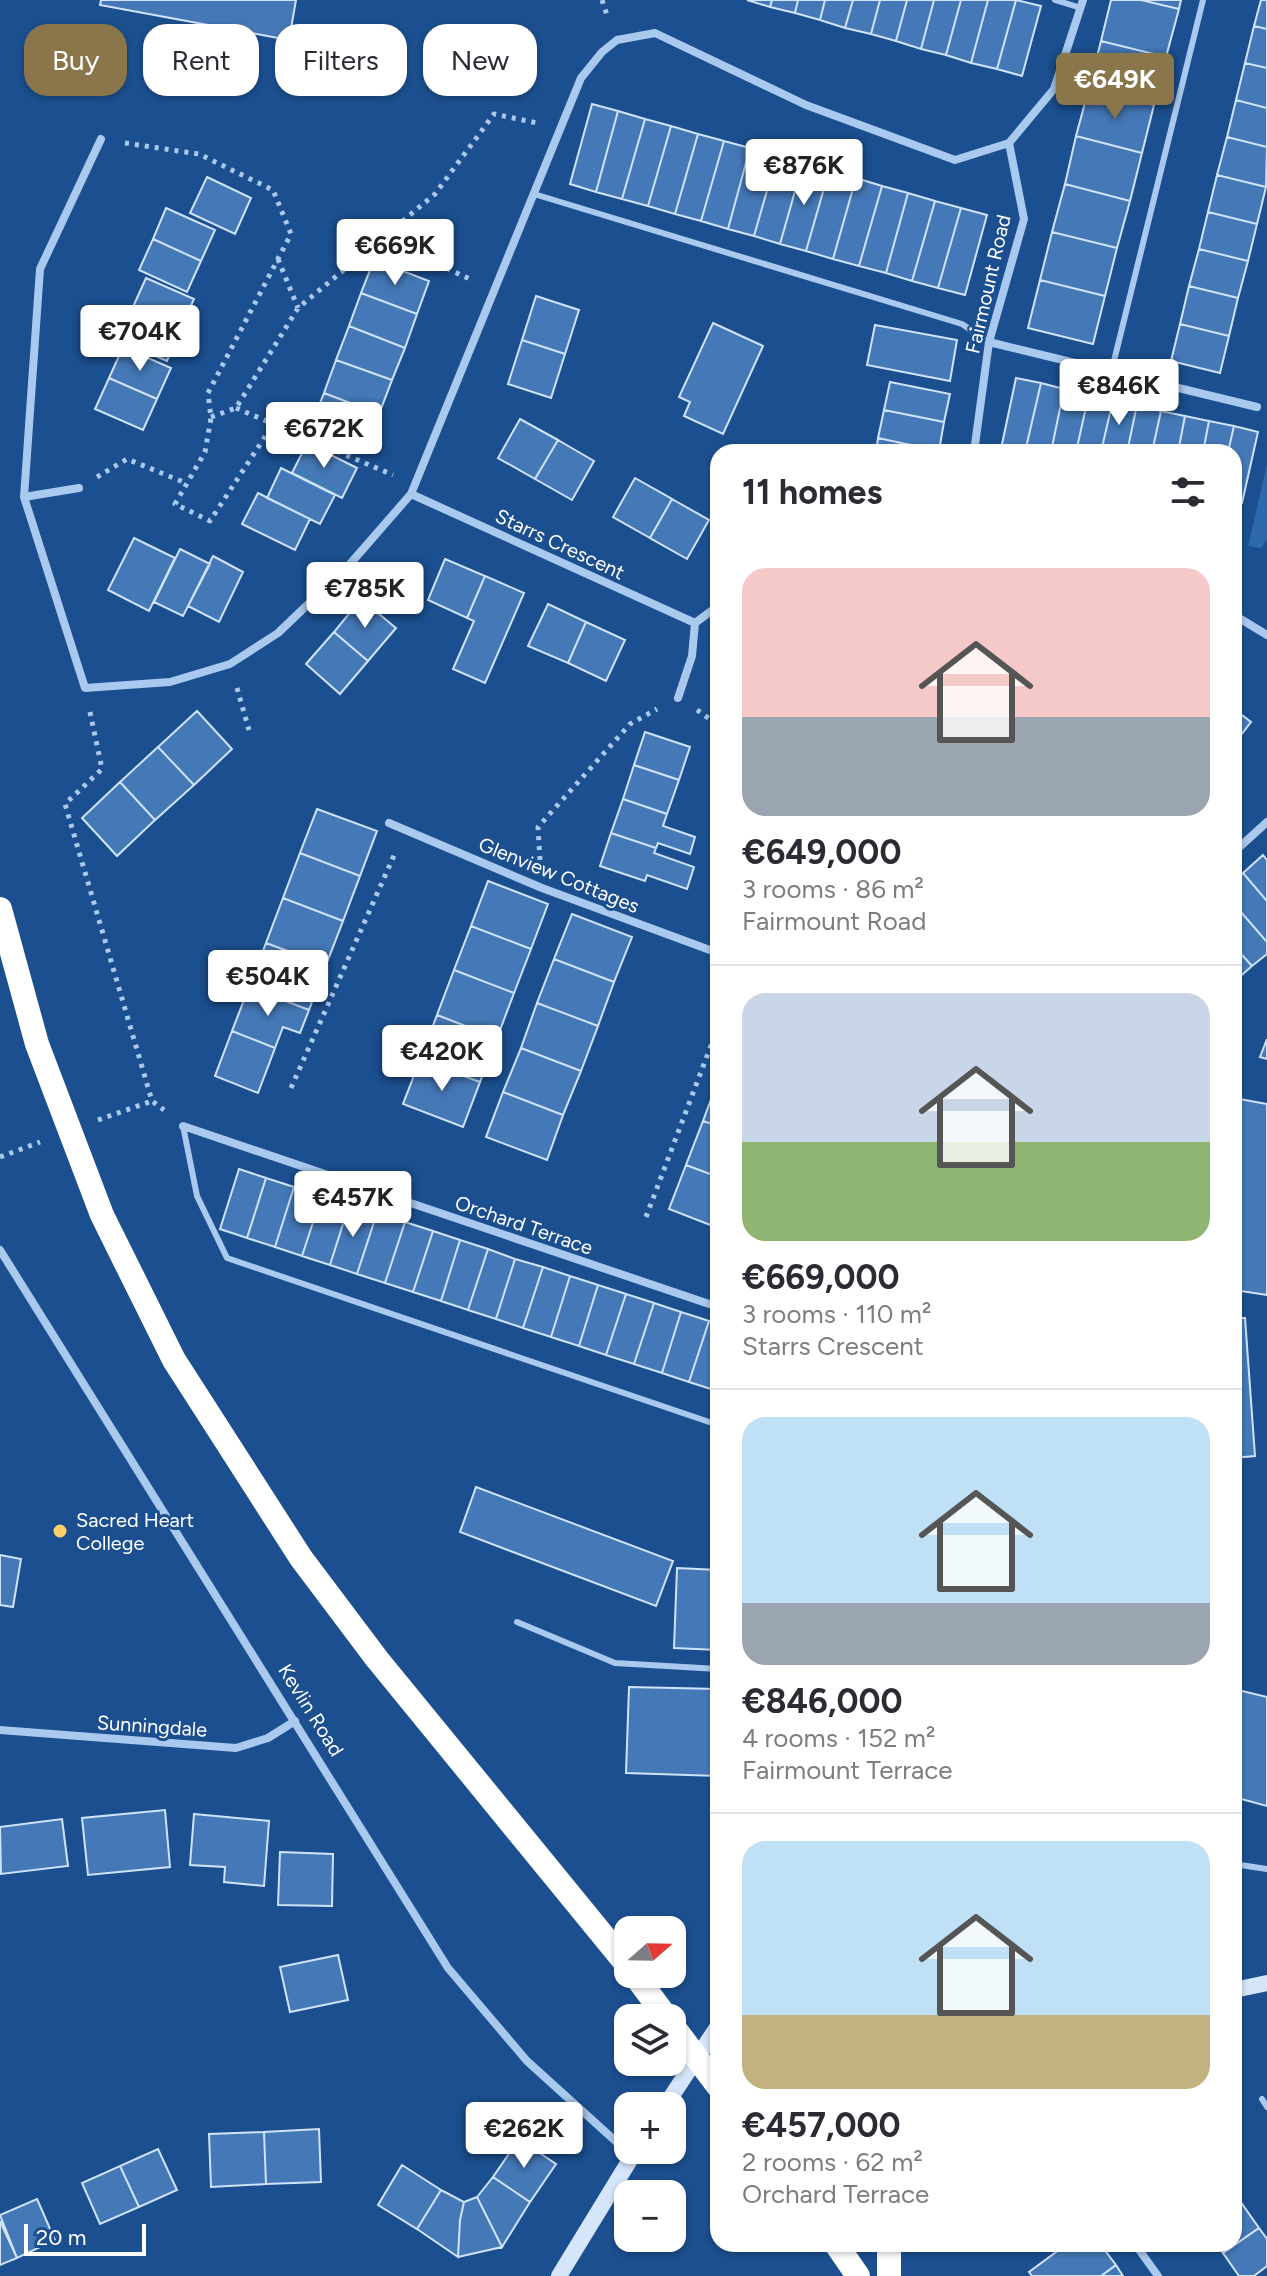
<!DOCTYPE html>
<meta charset="utf-8">
<style>
:root{--surface:#fff;--page:#f2f2f3;--text:#2b2b33;--muted:#7c7c81;--line:#e1e1e2;--accent:#8a764a}
body{margin:0;font-family:Figtree,sans-serif;background:var(--page);color:var(--text);height:100vh;display:flex;flex-direction:column;font-size:30px;white-space:nowrap}
*{box-sizing:border-box;margin:0}
p{font-size:26px;color:var(--muted)}
.icon{flex:none;width:44px;height:44px;fill:none;stroke:currentColor;stroke-width:2;stroke-linecap:round;stroke-linejoin:round}
.map{position:relative;flex:1;overflow:hidden}
.details{position:absolute;left:710px;top:444px;width:532px;height:1808px;display:flex;flex-direction:column;background:var(--surface);border-radius:24px;box-shadow:0 2px 6px #0004}
.details>*{flex:none}
.hud{position:absolute;left:24px;top:24px;width:566px;height:72px;display:flex;gap:16px}
.needle{width:52px;rotate:70deg}
.tools{position:absolute;left:614px;top:1916px;display:grid;gap:16px}
.tools a{display:grid;place-items:center;width:72px;height:72px;border-radius:16px;background:var(--surface);box-shadow:0 2px 6px #0004;font-size:40px}
.scale{position:absolute;left:24px;bottom:20px;width:122px;box-sizing:border-box;padding-left:8px;border:4px solid #fff;border-top:0;font-size:22px;line-height:28px;white-space:nowrap;color:#fff;-webkit-text-stroke:6px #1b4f8f;paint-order:stroke}
.price{position:absolute;translate:-50% -68px;padding:0 18px;border-radius:8px;background:#fff;color:#222;font-size:26px;line-height:52px;filter:drop-shadow(0 2px 4px #0008)}
.price::after{content:'';position:absolute;left:50%;top:48px;width:24px;height:18px;margin-left:-12px;background:inherit;clip-path:polygon(0 0,100% 0,50% 100%)}
.price.current{background:var(--accent);color:#fff}
ul{padding:0;list-style:none}
li{display:grid;align-content:center;gap:16px;height:424px;padding:0 32px}
li+li{border-top:2px solid var(--line)}
li span{display:grid;place-items:center;height:248px;border-radius:24px;color:#555}
li>.icon{margin-inline-start:auto}
span .icon{width:144px;height:144px;fill:#fffc;stroke-width:1}
li b{font-size:34px}
h2{display:flex;justify-content:space-between;align-items:center;height:96px;padding:0 32px;font-size:34px}
.tag{padding:0 28px;border-radius:24px;background:var(--surface);box-shadow:0 2px 6px #0004;font-size:28px;line-height:72px}
.tag.current{background:var(--accent);color:#fff}
.map>svg:first-child{display:block}
.green{fill:#2e69ad}
.building{fill:#4478b7;stroke:#cfe3fa;stroke-width:2}
.lines{fill:none;stroke-linecap:round;stroke-linejoin:round}
.path{stroke:#a9c9ee;stroke-width:5;stroke-dasharray:4 6;stroke-linecap:butt}
.lane{stroke:#a9c9ee;stroke-width:6}
.street{stroke:#a9c9ee;stroke-width:8}
.secondary{stroke:#d6e6fa;stroke-width:16}
.highway{stroke:#fff;stroke-width:24}
.poi-dot{fill:#ffd166;stroke:#1b4f8f;stroke-width:3}
.labels{text-anchor:middle;stroke-width:6;stroke-linejoin:round;paint-order:stroke}
.street-label{font-size:20px;fill:#fff;stroke:#1b4f8f}
.poi-label{font-size:20px;fill:#fff;stroke:#1b4f8f;text-anchor:start}
</style>
<div class="map">
<svg width="1267" height="2276" viewBox="0 0 1267 2276">
<rect width="100%" height="100%" fill="#1b4f8f"/>
<path class="green" d="M1267,465V540L1261,548L1248,546Z"/>
<path class="building" d="M101,0H296L289,40L100,5Z
M747,0H772L770,7Z
M772,0H798L795,13L770,7Z
M798,0H825L820,20L795,13Z
M825,0H853L845,28L820,20Z
M853,0H880L871,34L845,28Z
M880,0H907L896,41L871,34Z
M907,0H934L921,49L896,41Z
M934,0H961L946,55L921,49Z
M961,0H988L971,63L946,55Z
M988,0H1016L997,69L971,63Z
M1016,0L1041,6L1022,76L997,69Z
M1111,0H1141L1179,9L1166,57L1101,41Z
M1141,0H1181L1179,9Z
M1261,0H1267V29L1254,26Z
M1254,26L1267,29V68L1245,63Z
M1101,41L1166,57L1154,105L1089,88Z
M1245,63L1267,68V108L1236,100Z
M1089,88L1154,105L1142,153L1076,136Z
M1236,100L1267,108V147L1227,137Z
M592,104L618,111L596,192L570,184Z
M618,111L645,119L622,199L596,192Z
M645,119L671,126L648,206L622,199Z
M671,126L698,134L675,214L648,206Z
M698,134L724,141L701,221L675,214Z
M1076,136L1142,153L1130,201L1065,184Z
M1227,137L1267,147L1266,187L1217,175Z
M724,141L750,148L728,229L701,221Z
M750,148L777,156L754,236L728,229Z
M777,156L803,163L780,244L754,236Z
M803,163L829,171L806,251L780,244Z
M829,171L856,178L833,259L806,251Z
M1217,175L1266,187L1257,224L1208,212Z
M207,177L251,198L235,234L190,213Z
M856,178L882,186L859,266L833,259Z
M1065,184L1130,201L1117,248L1052,232Z
M882,186L908,193L886,273L859,266Z
M908,193L935,201L912,281L886,273Z
M935,201L961,208L938,288L912,281Z
M166,208L215,230L201,261L153,239Z
M961,208L987,215L965,295L938,288Z
M1208,212L1257,224L1248,261L1199,249Z
M1052,232L1117,248L1105,296L1040,280Z
M153,239L201,261L187,292L139,270Z
M1199,249L1248,261L1238,298L1189,286Z
M374,260L429,281L417,314L361,293Z
M146,278L194,299L180,330L132,309Z
M1040,280L1105,296L1093,344L1028,328Z
M1189,286L1238,298L1229,336L1180,324Z
M361,293L417,314L405,348L349,326Z
M536,296L579,310L565,354L522,340Z
M132,309L180,330L167,361L118,340Z
M713,323L763,346L723,434L684,416L690,402L679,397Z
M1180,324L1229,336L1220,373L1171,361Z
M875,325L957,340L950,381L867,365Z
M349,326L405,348L392,380L336,360Z
M522,340L565,354L551,398L508,384Z
M123,347L171,368L157,399L109,378Z
M336,360L392,380L379,414L324,393Z
M109,378L157,399L143,430L95,409Z
M1016,378L1041,383L1025,452L1001,449Z
M890,382L950,394L944,422L884,410Z
M1041,383L1064,389L1051,452H1025Z
M1064,389L1089,394L1076,452H1051Z
M324,393L379,414L367,447L311,426Z
M1089,394L1113,400L1101,452H1076Z
M1113,400L1137,405L1127,452H1101Z
M1137,405L1161,411L1152,452H1127Z
M884,410L944,422L939,451L878,438Z
M1161,411L1185,416L1178,452H1152Z
M1185,416L1209,421L1203,452H1178Z
M520,419L558,440L535,479L498,458Z
M1209,421L1234,426L1228,452H1203Z
M1234,426L1258,432L1242,503L1234,501V452H1228Z
M878,438L939,451L938,452H876Z
M558,440L594,461L572,500L535,479Z
M307,443L357,468L342,498L292,473Z
M281,468L335,495L320,524L267,498Z
M635,478L672,499L650,538L613,517Z
M258,493L310,519L295,550L242,524Z
M672,499L709,520L687,559L650,538Z
M134,538L175,558L149,611L108,590Z
M180,549L210,564L183,616L154,602Z
M213,556L243,572L219,622L188,606Z
M445,559L485,576L467,618L428,600Z
M485,576L524,593L485,683L453,669L474,621L467,618Z
M361,599L396,628L368,661L334,632Z
M548,604L586,622L568,663L528,646Z
M586,622L625,640L606,681L568,663Z
M334,632L368,661L340,694L306,664Z
M1234,709L1251,722L1234,744Z
M197,711L232,749L194,785L158,747Z
M645,732L690,747L679,780L634,765Z
M158,747L194,785L155,820L120,782Z
M634,765L679,780L667,814L623,799Z
M120,782L155,820L117,856L82,818Z
M623,799L667,814L663,826L695,837L690,854L658,843L656,848L611,833Z
M317,809L377,831L360,876L300,853Z
M611,833L656,848L654,853L694,867L687,889L647,875L645,881L600,866Z
M300,853L360,876L343,921L283,898Z
M1263,855L1267,860V901L1243,873Z
M1243,873L1267,901V942L1234,904V881Z
M488,881L548,904L531,949L471,926Z
M283,898L343,921L326,965L266,943Z
M1234,904L1267,942V954L1252,966L1234,946Z
M572,914L632,937L614,982L554,959Z
M471,926L531,949L514,993L454,970Z
M266,943L326,965L309,1010L249,987Z
M1234,946L1252,966L1234,982Z
M554,959L614,982L598,1026L537,1003Z
M454,970L514,993L497,1038L437,1015Z
M249,987L309,1010L300,1033L283,1027L275,1048L232,1031Z
M537,1003L598,1026L581,1071L521,1048Z
M437,1015L497,1038L480,1082L420,1060Z
M232,1031L275,1048L258,1093L215,1076Z
M1267,1039V1059L1260,1057Z
M521,1048L581,1071L563,1115L503,1092Z
M420,1060L480,1082L463,1127L403,1104Z
M718,1081V1126L703,1121Z
M503,1092L563,1115L547,1160L486,1137Z
M1234,1098L1267,1104V1295L1234,1290Z
M703,1121L718,1126V1177L686,1165Z
M686,1165L718,1177V1228L669,1209Z
M239,1169L266,1178L247,1238L220,1229Z
M266,1178L294,1187L275,1247L247,1238Z
M294,1187L322,1195L302,1256L275,1247Z
M322,1195L349,1205L330,1265L302,1256Z
M349,1205L377,1213L357,1274L330,1265Z
M377,1213L405,1222L385,1283L357,1274Z
M405,1222L433,1231L413,1292L385,1283Z
M433,1231L460,1240L441,1301L413,1292Z
M460,1240L488,1249L468,1310L441,1301Z
M488,1249L515,1259L496,1319L468,1310Z
M515,1259L543,1267L523,1328L496,1319Z
M543,1267L570,1276L551,1337L523,1328Z
M570,1276L598,1285L579,1346L551,1337Z
M598,1285L626,1294L606,1355L579,1346Z
M626,1294L654,1303L634,1364L606,1355Z
M654,1303L681,1312L662,1373L634,1364Z
M681,1312L709,1321L689,1382L662,1373Z
M1234,1318H1245L1255,1456L1234,1458Z
M709,1321L718,1324L717,1391L689,1382Z
M476,1487L673,1561L656,1606L460,1532Z
M0,1555L21,1559L13,1607L0,1605Z
M677,1568L718,1570V1650L674,1648Z
M629,1687L718,1689V1776L626,1773Z
M1234,1689L1267,1697V1806L1234,1797Z
M165,1810L170,1867L88,1875L82,1818Z
M194,1814L269,1821L264,1886L224,1882L225,1867L190,1865Z
M62,1819L68,1866L1,1874L0,1827Z
M280,1852L333,1854L332,1906L278,1905Z
M338,1955L348,2000L290,2012L280,1967Z
M319,2129L321,2182L266,2184L264,2132Z
M264,2132L266,2184L211,2187L209,2134Z
M519,2139L556,2164L530,2202L493,2177Z
M158,2149L177,2190L139,2207L120,2166Z
M402,2165L441,2190L417,2229L378,2205Z
M120,2166L139,2207L100,2224L82,2183Z
M493,2177L530,2202L502,2247L477,2197Z
M441,2190L464,2202L460,2220L458,2257L417,2229Z
M477,2197L502,2247L458,2257L460,2220L464,2202Z
M1238,2198L1259,2228L1223,2253L1217,2244H1234V2200Z
M37,2199L55,2240L17,2258L0,2215Z
M0,2221L17,2258L0,2265Z
M1259,2228L1267,2239V2266L1254,2276H1239L1223,2253Z
M1067,2244H1100L1116,2265L1101,2276H1032L1029,2272Z
M1116,2265L1123,2276H1101Z"/>
<g class="lines">
<path class="path" d="M602,0L608,18
M125,143L199,154L273,190L291,234L208,393L211,418L205,452L175,504L210,521L274,423
M383,239L472,280
M278,259L298,308
M236,408L393,475
M211,417L236,408L298,308L435,194L494,114L537,123
M97,477L127,459L186,483
M237,688L249,730
M697,710L718,725
M90,712L102,769L65,804L152,1101L164,1110
M540,860L538,827L630,724L657,709
M291,1088L396,851
M98,1120L152,1101
M0,1157L40,1142
M646,1217L718,1027"/>
<path class="lane" d="M1055,0L1081,8
M534,194L962,324L989,342
M1111,373L1203,0
M183,1126L197,1196L227,1258L718,1425
M517,1622L615,1663L718,1669
M1234,1864L1267,1869
M1262,2099L1267,2107"/>
<path class="street" d="M101,139L40,269L24,497L85,688L170,682L230,664L278,633L350,564L411,494L581,78L602,52L617,40L655,33L806,105L955,160L1009,143
M1009,143L1054,89L1083,0
M989,342L1257,407
M974,452L989,342L1024,219L1009,143
M411,494L695,623
M24,497L79,488
M1234,615L1267,635
M678,698L692,656L695,623L718,606
M389,823L542,888L718,953
M1234,852L1267,822
M183,1126L718,1307
M0,1250L448,1968L527,2061L632,2156
M0,1730L236,1748L268,1738L295,1721
M1135,2244L1158,2276"/>
<path class="secondary" d="M1234,1990L1267,1983
M665,2106L718,2026
M559,2276L636,2150"/>
<path class="highway" d="M0,909L37,1044L102,1215L174,1360L301,1558L377,1659L628,1966
M634,1974L667,2018
M672,2025L718,2086
M836,2244L858,2276
M889,2244V2276"/>
</g>
<circle class="poi-dot" cx="60" cy="1531" r="8"/>
<g class="labels">
<g class="street-label">
<text transform="translate(988 284) rotate(-77)" y="7">Fairmount Road</text>
<text transform="translate(560 544) rotate(25)" y="7">Starrs Crescent</text>
<text transform="translate(559 875) rotate(22)" y="7">Glenview Cottages</text>
<text transform="translate(524 1225) rotate(19)" y="7">Orchard Terrace</text>
<text transform="translate(311 1710) rotate(58)" y="7">Kevlin Road</text>
<text transform="translate(152 1726) rotate(4)" y="7">Sunningdale</text>
</g>
<g class="poi-label">
<text x="76" y="1527">Sacred Heart<tspan x="76" dy="23">College</tspan></text>
</g>
</g>
</svg>
<div class="tools">
<a><svg class="needle" viewBox="-14 -14 28 28"><path d="M0-13l5 13h-10z" fill="#e53935"/><path d="M0 13l5-13h-10z" fill="#7c7c81"/></svg></a>
<a><svg class="icon" aria-label="layers" viewBox="0 0 24 24"><path d="M12 4l9 5-9 5-9-5zM3 14l9 5 9-5"/></svg></a>
<a>+</a>
<a>−</a>
</div>
<div class="scale">20 m</div>
<b class="price current" style="left:1115px;top:121px">€649K</b>
<b class="price" style="left:804px;top:207px">€876K</b>
<b class="price" style="left:395px;top:287px">€669K</b>
<b class="price" style="left:140px;top:373px">€704K</b>
<b class="price" style="left:1119px;top:427px">€846K</b>
<b class="price" style="left:324px;top:470px">€672K</b>
<b class="price" style="left:365px;top:630px">€785K</b>
<b class="price" style="left:268px;top:1018px">€504K</b>
<b class="price" style="left:442px;top:1093px">€420K</b>
<b class="price" style="left:353px;top:1239px">€457K</b>
<b class="price" style="left:524px;top:2170px">€262K</b>
<div class="hud">
<a class="tag current">Buy</a>
<a class="tag">Rent</a>
<a class="tag">Filters</a>
<a class="tag">New</a>
</div>
<section class="details">
<h2>11 homes<svg class="icon" aria-label="filters" viewBox="0 0 24 24"><path d="M4 7h16M4 17h16"/><circle cx="9" cy="7" r="2"/><circle cx="15" cy="17" r="2"/></svg></h2>
<ul>
<li><span style="background:linear-gradient(#f6c9c9 60%,#9aa5b1 0)"><svg class="icon" aria-label="home" viewBox="0 0 24 24"><path d="M3 11l9-7 9 7M6 9v11h12V9"/></svg></span><div><b>€649,000</b><p>3 rooms · 86 m²</p><p>Fairmount Road</p></div></li>
<li><span style="background:linear-gradient(#c9d6e8 60%,#8fb573 0)"><svg class="icon" aria-label="home" viewBox="0 0 24 24"><path d="M3 11l9-7 9 7M6 9v11h12V9"/></svg></span><div><b>€669,000</b><p>3 rooms · 110 m²</p><p>Starrs Crescent</p></div></li>
<li><span style="background:linear-gradient(#bfe0f5 75%,#9aa5b1 0)"><svg class="icon" aria-label="home" viewBox="0 0 24 24"><path d="M3 11l9-7 9 7M6 9v11h12V9"/></svg></span><div><b>€846,000</b><p>4 rooms · 152 m²</p><p>Fairmount Terrace</p></div></li>
<li><span style="background:linear-gradient(#bfe0f5 70%,#c2b280 0)"><svg class="icon" aria-label="home" viewBox="0 0 24 24"><path d="M3 11l9-7 9 7M6 9v11h12V9"/></svg></span><div><b>€457,000</b><p>2 rooms · 62 m²</p><p>Orchard Terrace</p></div></li>
</ul>
</section>
</div>
